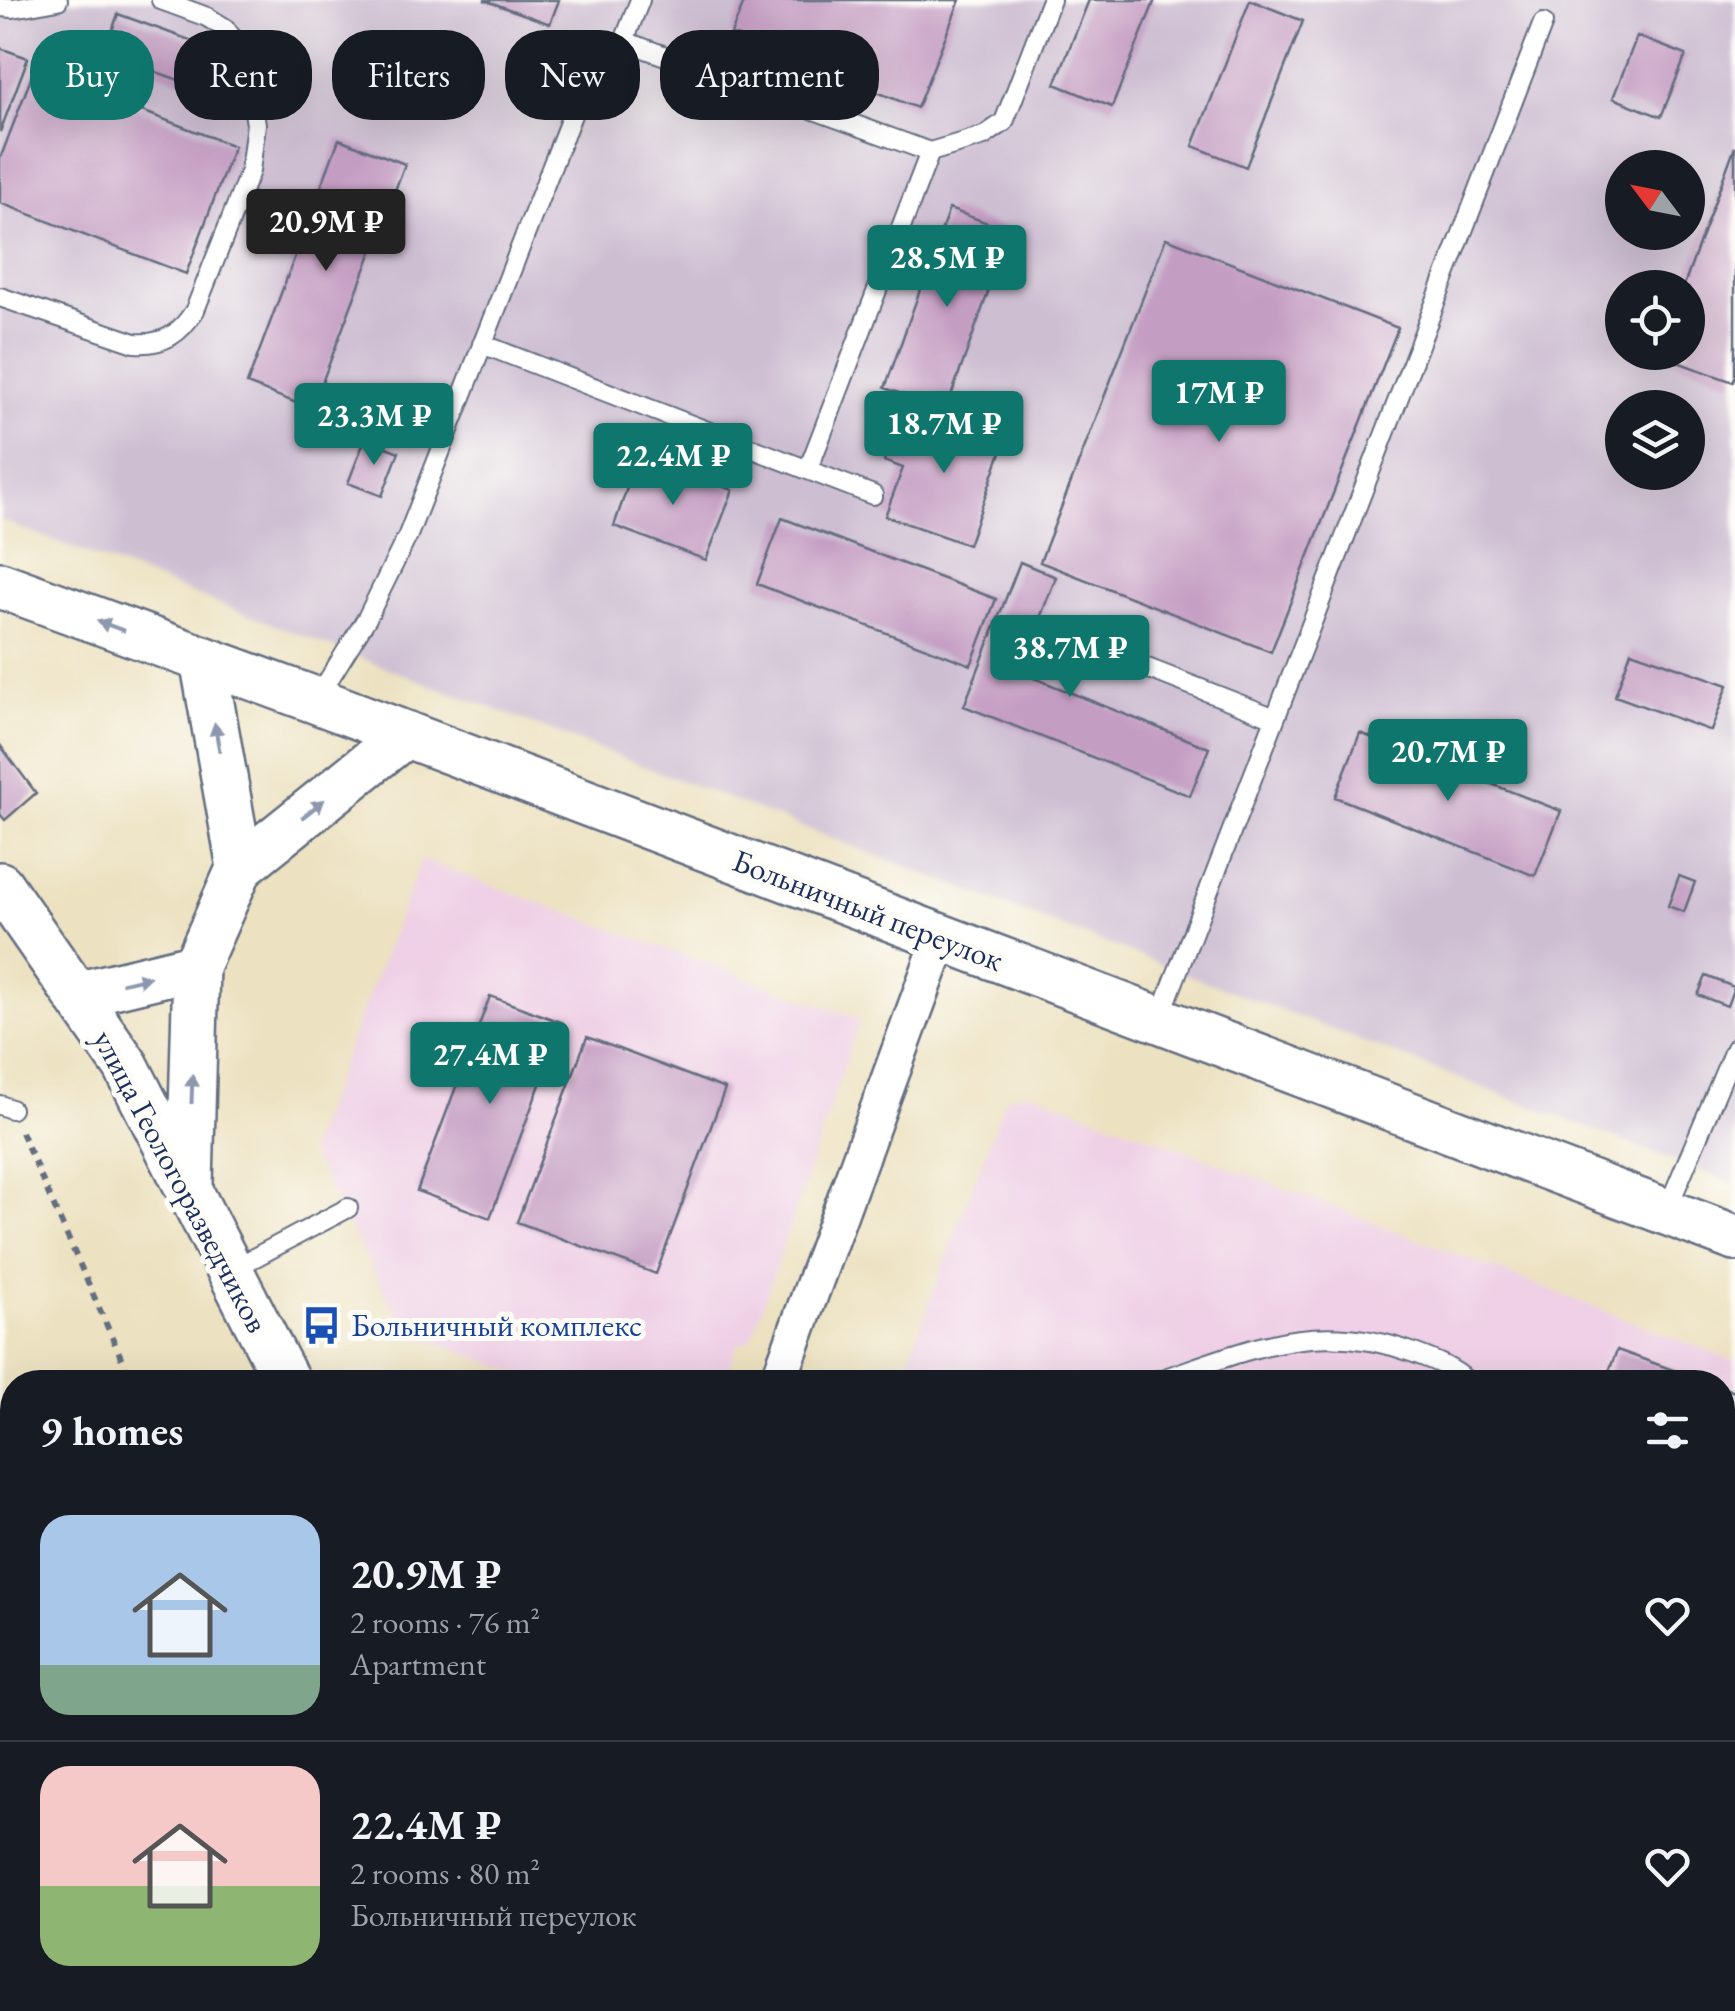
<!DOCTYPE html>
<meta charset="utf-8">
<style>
:root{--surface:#171b24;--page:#242831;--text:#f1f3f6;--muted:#9ea1a6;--line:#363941;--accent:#0f766e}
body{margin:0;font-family:"EB Garamond",serif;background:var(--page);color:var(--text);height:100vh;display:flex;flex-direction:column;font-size:38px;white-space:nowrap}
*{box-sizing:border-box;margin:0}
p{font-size:32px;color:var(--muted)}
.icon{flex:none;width:55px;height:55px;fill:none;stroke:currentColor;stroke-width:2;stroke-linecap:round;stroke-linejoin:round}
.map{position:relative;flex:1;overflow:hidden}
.drawer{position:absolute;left:0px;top:1370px;width:1735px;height:642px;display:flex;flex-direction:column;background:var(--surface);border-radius:40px 40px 0 0;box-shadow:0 10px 40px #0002}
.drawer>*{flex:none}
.guide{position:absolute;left:30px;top:30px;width:1000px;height:90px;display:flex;gap:20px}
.needle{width:65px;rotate:302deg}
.fabs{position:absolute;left:1605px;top:150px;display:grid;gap:20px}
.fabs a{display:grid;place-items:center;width:100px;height:100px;border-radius:50%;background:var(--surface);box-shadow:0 10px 40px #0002;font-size:50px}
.price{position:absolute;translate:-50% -85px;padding:0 22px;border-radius:10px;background:var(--accent);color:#fff;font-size:32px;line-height:65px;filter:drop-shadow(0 2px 5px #0008)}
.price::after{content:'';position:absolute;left:50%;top:60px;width:30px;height:22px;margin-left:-15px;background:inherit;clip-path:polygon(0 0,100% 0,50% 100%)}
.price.selected{background:#222;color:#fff}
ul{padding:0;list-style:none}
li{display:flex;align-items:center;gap:30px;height:250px;padding:0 40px}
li+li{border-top:2px solid var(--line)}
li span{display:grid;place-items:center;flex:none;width:280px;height:200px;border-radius:30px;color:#555}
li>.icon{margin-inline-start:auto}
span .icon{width:120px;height:120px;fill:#fffc;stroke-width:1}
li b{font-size:42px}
h2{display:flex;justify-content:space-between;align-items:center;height:120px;padding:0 40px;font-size:42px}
.pill{padding:0 35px;border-radius:40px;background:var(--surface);box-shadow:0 10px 40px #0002;font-size:35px;line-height:90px}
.pill.selected{background:var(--accent);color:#fff}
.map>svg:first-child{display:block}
.built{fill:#efd0e6}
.industrial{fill:#cdbed2;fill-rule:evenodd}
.green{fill:#70c98f;stroke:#467c76;stroke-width:2.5}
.building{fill:#c49dc3}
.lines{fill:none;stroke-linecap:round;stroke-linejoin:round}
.service-casing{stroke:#646d80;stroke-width:22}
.minor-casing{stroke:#646d80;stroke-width:40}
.tertiary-casing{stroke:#646d80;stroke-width:50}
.path{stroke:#646d80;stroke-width:6;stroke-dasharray:8 8;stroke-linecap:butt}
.service{stroke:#fff;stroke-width:18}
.minor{stroke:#fff;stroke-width:35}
.tertiary{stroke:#fff;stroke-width:45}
.oneway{fill:#8d97ae}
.labels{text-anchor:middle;stroke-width:10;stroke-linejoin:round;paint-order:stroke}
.street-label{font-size:32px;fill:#1b2f5e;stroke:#fdfcf7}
.transit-label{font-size:32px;fill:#164399;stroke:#fdfcf7;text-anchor:start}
</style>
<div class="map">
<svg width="1735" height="2011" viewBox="0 0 1735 2011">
<rect width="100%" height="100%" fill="#fdfcf7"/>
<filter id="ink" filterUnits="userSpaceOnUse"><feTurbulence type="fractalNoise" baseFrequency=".01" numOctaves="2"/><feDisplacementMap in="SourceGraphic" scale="20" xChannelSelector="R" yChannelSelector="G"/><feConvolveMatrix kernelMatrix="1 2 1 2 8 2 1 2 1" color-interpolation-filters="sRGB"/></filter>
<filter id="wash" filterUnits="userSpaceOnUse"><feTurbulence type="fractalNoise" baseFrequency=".0048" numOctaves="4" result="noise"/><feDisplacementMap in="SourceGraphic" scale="40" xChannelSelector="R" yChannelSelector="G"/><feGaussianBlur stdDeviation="2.25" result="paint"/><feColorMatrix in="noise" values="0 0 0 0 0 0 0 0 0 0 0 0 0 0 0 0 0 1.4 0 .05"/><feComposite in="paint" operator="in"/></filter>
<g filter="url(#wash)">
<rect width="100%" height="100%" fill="#ece1c0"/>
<path class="built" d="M421,860L860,1019L751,1340L737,1345L726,1375L729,1382H543L406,1331L308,1150Z
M1030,1091L1735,1361V2011H680L675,2000H1722V1382H900L1005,1099Z"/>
<path class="industrial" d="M0,0H1735V1184L0,520ZM1622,168H1688V232H1622ZM1622,288H1688V352H1622ZM1622,408H1688V472H1622Z"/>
<path class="green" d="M760,2000H1050L1045,2011H766Z"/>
<g id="blocks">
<path class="building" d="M484,0H559L550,24Z
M745,0H960L917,108L731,34Z
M1089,0H1155L1112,107L1055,84Z
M1250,0L1303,21L1246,167L1193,146Z
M118,14L198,43L184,82L104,53Z
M1637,36L1686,55L1661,117L1613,98Z
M0,48L28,58L0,132Z
M34,70L234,146L186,274L0,203V159Z
M339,139L405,164L312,409L247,384Z
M1735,146V377L1733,382L1652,353L1688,352V288H1683Z
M949,209L1010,231L946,410L885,388Z
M1166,238L1398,328L1271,652L1040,562Z
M923,408L1006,438L968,545L885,516L903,468L884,461L891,442L909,448Z
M365,439L399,452L382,496L348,483Z
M638,456L733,490L706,560L614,526Z
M782,518L996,599L971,665L757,584Z
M1020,562L1056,577L1019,672L1209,748L1190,796L964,706Z
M1631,651L1728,685L1711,731L1615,696Z
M1360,733L1561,811L1535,876L1335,797Z
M0,745L36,793L5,820L0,814Z
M1679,876L1695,882L1684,912L1668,906Z
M1706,976L1734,987L1727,1006L1698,995Z
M490,996L563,1023L490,1218L417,1191Z
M587,1037L725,1089L656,1274L517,1222Z
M1617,1350L1707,1382H1605Z
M1722,1387L1735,1392V1533L1722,1528Z
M0,1655L12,1660V1740L0,1735Z
M0,1854L12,1859V1877L0,1909Z
M0,1911L8,1914L0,1936Z
M270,2000H351L355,2011H275Z
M1158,2000H1243L1239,2011H1154Z
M1516,2000H1544L1552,2004L1549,2011H1511Z"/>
</g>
</g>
<g filter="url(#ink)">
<use href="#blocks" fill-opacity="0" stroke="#646d80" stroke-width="2.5"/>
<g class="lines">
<defs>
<path id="service" d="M0,7L13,8L58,0
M624,41L640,0
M0,297L135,343C164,345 180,334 195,310L250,171L256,124L247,71L236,43L225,28L207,17L161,0
M482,344L808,470L930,152
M808,470L873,495
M1060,634L1275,718
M316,700L367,618L408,535L577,102L624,41L930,152L984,136L1004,122L1051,0
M1159,1020L1543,23
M0,1105L11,1109
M1666,1212L1735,1048
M231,1270L348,1208
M1153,1382C1247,1351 1315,1316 1414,1353C1433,1360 1454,1368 1468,1382
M0,1515L12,1505
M0,1792L12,1798
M1722,1856L1735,1834
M215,2000L220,2011
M713,2000L719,2011
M1305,2000V2011
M1633,2000L1663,2011
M122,2011L126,2000
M1067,2011L1071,2000
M1443,2011L1447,2000"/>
<path id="minor" d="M778,1382L941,938"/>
<path id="tertiary" d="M0,585L315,700L1735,1238
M203,659L240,867
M0,885L126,1066L287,1382
M76,995L196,966
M190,1184L196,966L240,867L406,734
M568,2000L573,2011"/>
</defs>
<use href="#service" class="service-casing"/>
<use href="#minor" class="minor-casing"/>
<use href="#tertiary" class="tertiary-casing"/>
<path class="path" d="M21,1132L132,1382
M439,2000L444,2011
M666,2000L671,2011
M1001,2000L1004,2011"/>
<use href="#service" class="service"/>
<use href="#minor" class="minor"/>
<use href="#tertiary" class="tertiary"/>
</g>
<defs><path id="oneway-solid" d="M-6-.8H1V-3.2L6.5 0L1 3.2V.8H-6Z" transform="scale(2.5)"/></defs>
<g class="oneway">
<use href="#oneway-solid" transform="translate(111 626) rotate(-160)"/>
<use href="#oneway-solid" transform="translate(217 737) rotate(-100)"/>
<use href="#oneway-solid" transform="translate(313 809) rotate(-39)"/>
<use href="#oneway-solid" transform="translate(136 980) rotate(-13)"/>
<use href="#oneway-solid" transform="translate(192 1089) rotate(-88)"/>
</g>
</g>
<defs>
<symbol id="bus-bare" viewBox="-9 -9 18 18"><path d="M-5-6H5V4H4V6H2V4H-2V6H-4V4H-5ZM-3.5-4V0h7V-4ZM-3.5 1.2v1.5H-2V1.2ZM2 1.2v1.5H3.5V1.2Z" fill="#1a4fb4" stroke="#fdfcf7" stroke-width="2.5" paint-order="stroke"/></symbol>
</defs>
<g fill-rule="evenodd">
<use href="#bus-bare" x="294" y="1298" width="55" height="55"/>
</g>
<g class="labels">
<g class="street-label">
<text transform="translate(868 910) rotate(21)" y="11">Больничный переулок</text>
<text transform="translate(181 1181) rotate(62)" y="11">улица Геологоразведчиков</text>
</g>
<g class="transit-label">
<text x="351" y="1336">Больничный комплекс</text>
</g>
</g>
</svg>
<div class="fabs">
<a><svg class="needle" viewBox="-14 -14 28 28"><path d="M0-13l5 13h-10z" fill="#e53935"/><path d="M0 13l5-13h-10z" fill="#9ea1a6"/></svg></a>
<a><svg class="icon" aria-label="locate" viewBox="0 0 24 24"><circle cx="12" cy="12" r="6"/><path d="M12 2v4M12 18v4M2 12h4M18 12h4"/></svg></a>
<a><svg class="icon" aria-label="layers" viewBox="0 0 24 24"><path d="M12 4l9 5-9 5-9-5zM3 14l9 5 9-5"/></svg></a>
</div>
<b class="price selected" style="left:326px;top:274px">20.9M ₽</b>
<b class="price" style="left:947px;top:310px">28.5M ₽</b>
<b class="price" style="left:1219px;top:445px">17M ₽</b>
<b class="price" style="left:374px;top:468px">23.3M ₽</b>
<b class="price" style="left:944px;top:476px">18.7M ₽</b>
<b class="price" style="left:673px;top:508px">22.4M ₽</b>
<b class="price" style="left:1070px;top:700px">38.7M ₽</b>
<b class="price" style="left:1448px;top:804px">20.7M ₽</b>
<b class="price" style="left:490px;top:1107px">27.4M ₽</b>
<div class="guide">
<a class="pill selected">Buy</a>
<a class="pill">Rent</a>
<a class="pill">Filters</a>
<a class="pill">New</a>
<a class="pill">Apartment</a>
</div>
<section class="drawer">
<h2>9 homes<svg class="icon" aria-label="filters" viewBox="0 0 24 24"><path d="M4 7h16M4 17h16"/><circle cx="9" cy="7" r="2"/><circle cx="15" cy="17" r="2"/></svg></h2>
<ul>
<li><span style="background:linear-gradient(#a9c7e8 75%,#7fa58c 0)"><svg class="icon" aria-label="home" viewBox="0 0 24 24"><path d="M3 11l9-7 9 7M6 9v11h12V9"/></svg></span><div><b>20.9M ₽</b><p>2 rooms · 76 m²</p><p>Apartment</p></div><svg class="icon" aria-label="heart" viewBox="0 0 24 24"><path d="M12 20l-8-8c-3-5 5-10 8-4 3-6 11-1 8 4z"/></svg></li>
<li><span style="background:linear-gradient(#f6c9c9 60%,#8fb573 0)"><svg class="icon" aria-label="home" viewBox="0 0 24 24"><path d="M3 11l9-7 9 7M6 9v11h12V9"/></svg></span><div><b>22.4M ₽</b><p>2 rooms · 80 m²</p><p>Больничный переулок</p></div><svg class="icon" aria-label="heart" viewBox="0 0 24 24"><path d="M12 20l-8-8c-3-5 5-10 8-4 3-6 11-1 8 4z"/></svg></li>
</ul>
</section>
</div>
